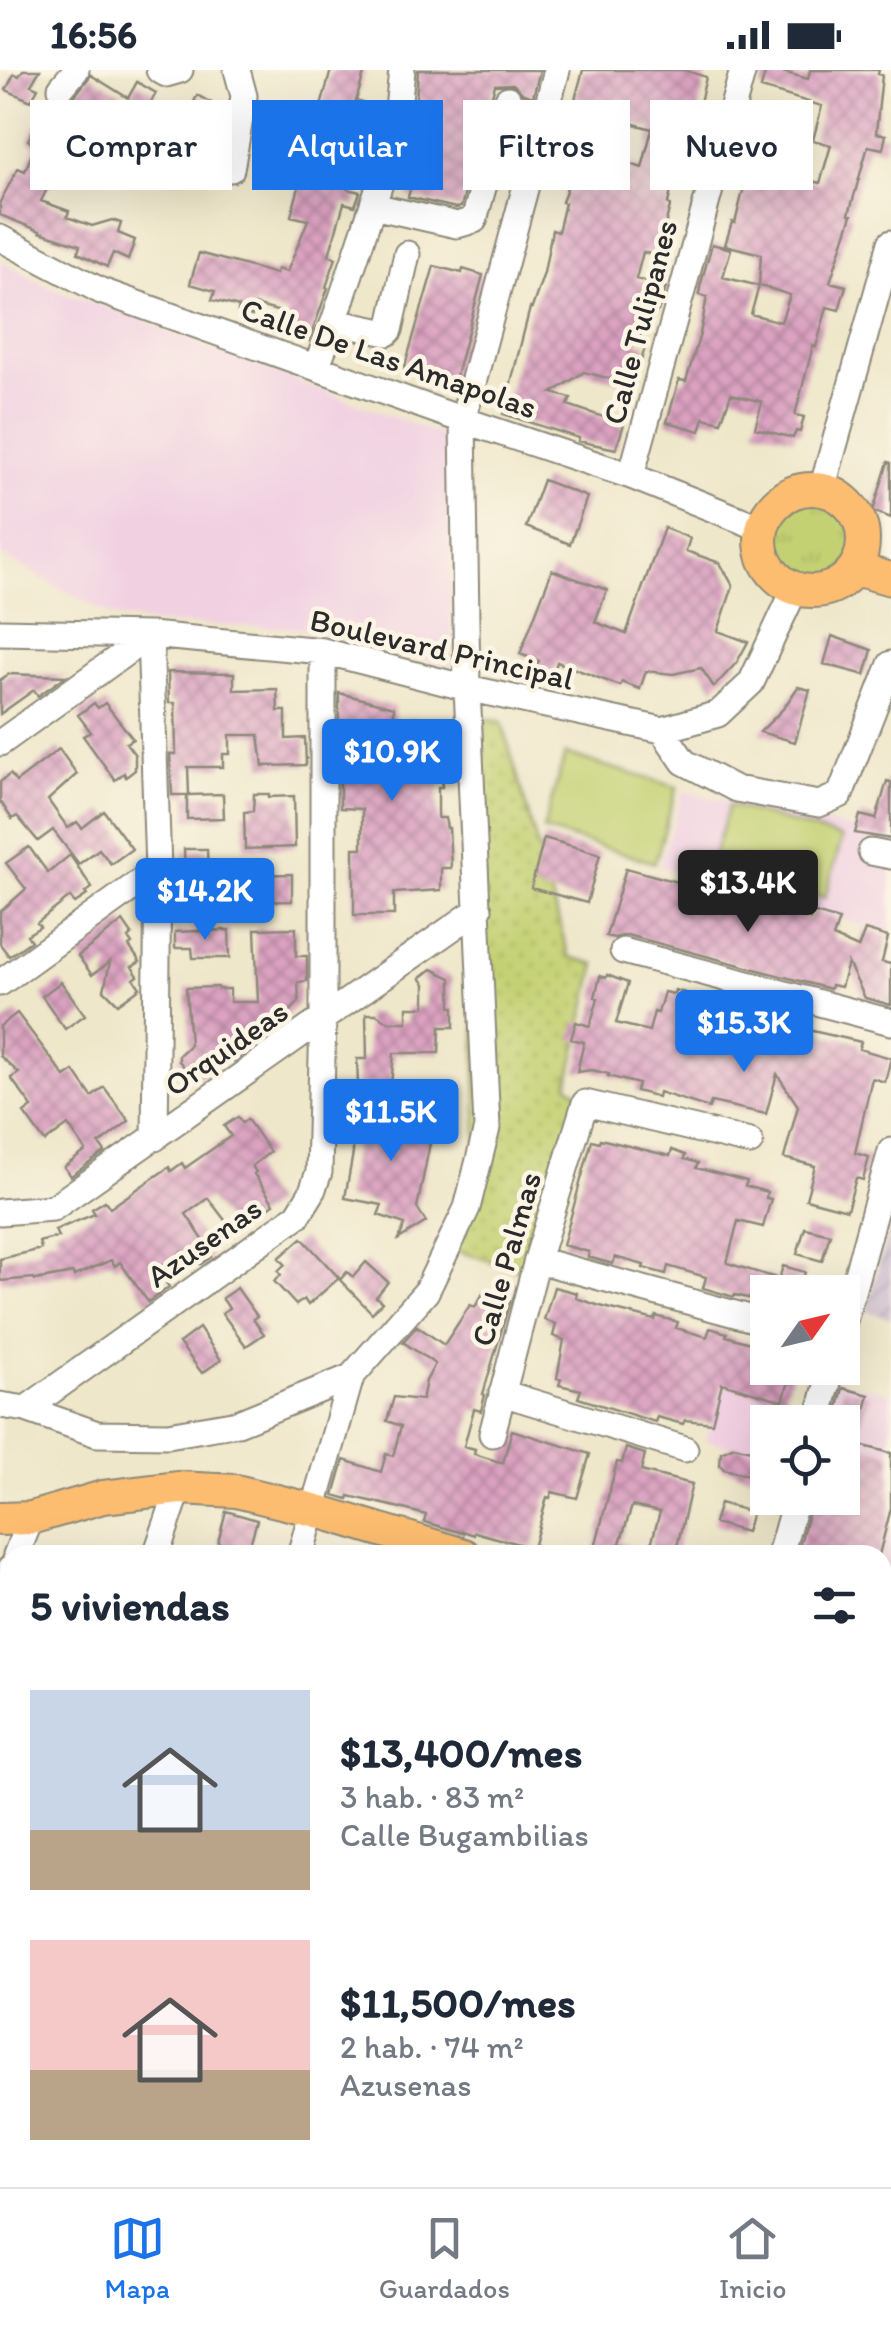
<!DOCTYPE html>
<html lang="es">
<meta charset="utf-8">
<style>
:root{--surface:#fff;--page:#f6f6f7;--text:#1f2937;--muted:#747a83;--line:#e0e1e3;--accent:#1a73e8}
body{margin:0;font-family:Itim,sans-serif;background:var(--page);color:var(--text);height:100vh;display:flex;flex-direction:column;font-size:38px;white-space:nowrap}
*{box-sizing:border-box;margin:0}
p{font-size:32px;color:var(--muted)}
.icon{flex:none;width:55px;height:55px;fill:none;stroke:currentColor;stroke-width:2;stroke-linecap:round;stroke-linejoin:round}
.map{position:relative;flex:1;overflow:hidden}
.sheet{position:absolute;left:0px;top:1475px;width:892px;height:642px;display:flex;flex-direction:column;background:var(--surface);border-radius:30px 30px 0 0;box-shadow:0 10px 40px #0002}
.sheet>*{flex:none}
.guide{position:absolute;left:30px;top:30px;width:832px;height:90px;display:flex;gap:20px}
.needle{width:65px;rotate:56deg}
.buttons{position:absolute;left:750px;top:1205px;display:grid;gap:20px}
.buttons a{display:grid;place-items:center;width:110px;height:110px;border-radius:0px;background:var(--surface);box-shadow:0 10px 40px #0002;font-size:50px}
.price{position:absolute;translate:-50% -85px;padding:0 22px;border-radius:10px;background:var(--accent);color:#fff;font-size:32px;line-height:65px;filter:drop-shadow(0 2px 5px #0008)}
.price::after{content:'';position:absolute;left:50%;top:60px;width:30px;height:22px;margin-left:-15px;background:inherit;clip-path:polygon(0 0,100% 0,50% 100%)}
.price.selected{background:#222;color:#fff}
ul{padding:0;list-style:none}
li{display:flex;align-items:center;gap:30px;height:250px;padding:0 30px}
li span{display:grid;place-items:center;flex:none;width:280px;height:200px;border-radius:0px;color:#555}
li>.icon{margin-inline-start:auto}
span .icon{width:120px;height:120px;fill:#fffc;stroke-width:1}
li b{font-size:42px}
h2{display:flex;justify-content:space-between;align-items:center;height:120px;padding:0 30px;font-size:42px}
.chip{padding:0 35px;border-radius:0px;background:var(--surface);box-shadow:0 10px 40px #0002;font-size:35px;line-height:90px}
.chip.selected{background:var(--accent);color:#fff}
.status{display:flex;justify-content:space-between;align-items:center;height:70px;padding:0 50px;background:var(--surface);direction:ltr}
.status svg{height:28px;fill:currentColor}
.tabs{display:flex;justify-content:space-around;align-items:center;height:140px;border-top:2px solid var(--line);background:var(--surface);font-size:28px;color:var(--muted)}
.tabs a{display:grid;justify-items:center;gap:5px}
.tabs .selected{color:var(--accent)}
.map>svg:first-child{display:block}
.built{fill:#f1d0e2}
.industrial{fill:url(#industrial-furrows)}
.grass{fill:url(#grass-dots);stroke:#787e4f;stroke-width:2.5}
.wetland{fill:url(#wetland-marsh);stroke:#787e4f;stroke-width:2.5}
.park{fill:url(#park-tufts);stroke:#787e4f;stroke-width:2.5}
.pitch{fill:#c4d173;stroke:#787e4f;stroke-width:2.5}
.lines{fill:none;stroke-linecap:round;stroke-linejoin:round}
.stream{stroke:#7fbcf2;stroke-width:5}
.building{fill:url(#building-cross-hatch);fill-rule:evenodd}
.minor-casing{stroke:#8d897a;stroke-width:29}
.major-casing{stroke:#8d897a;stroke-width:36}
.minor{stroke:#fff;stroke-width:25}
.major{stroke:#fcbd6f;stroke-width:32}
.labels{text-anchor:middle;stroke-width:9;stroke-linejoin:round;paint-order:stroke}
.street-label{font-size:32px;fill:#2b2b2b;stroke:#fcf5e5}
</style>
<div class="status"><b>16:56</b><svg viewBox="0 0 49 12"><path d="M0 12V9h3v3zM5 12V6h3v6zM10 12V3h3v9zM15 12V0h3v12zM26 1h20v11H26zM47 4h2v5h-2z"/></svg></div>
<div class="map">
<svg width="891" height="2117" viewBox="0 0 891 2117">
<defs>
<pattern id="industrial-furrows" width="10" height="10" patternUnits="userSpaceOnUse" patternTransform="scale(2.5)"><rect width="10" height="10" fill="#cebed0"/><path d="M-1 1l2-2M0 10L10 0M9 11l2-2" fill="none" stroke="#b1a3b3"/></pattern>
<pattern id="grass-dots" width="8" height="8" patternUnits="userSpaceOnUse" patternTransform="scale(2.5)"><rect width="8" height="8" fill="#c4d173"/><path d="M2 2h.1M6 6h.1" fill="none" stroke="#a9b464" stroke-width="1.8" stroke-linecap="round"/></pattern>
<pattern id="wetland-marsh" width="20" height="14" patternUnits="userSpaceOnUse" patternTransform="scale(2.5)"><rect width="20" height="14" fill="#c4d173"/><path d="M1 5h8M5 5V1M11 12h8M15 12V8" fill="none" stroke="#a9b464"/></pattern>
<pattern id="park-tufts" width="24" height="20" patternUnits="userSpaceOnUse" patternTransform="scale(2.5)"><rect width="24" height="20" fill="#c4d173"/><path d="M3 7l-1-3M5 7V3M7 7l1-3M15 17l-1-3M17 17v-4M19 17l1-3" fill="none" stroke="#a9b464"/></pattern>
<pattern id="building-cross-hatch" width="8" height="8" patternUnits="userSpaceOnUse" patternTransform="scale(2.5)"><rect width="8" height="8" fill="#dba2c1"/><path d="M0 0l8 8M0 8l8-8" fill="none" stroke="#b2849d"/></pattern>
</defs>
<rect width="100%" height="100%" fill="#fcf5e5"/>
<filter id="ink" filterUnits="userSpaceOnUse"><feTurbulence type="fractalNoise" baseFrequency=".01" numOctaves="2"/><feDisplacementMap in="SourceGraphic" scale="20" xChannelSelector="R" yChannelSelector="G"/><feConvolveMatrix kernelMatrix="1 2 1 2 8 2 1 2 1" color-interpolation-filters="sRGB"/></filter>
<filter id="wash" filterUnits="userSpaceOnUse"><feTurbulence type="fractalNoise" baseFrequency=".0048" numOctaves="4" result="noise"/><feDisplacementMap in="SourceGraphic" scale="40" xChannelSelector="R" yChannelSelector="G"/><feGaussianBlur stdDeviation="2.25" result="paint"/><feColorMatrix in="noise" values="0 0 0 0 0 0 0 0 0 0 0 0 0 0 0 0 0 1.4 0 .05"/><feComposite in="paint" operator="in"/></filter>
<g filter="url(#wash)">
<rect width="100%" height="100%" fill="#efe7ca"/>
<path class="built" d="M0,190L55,220L136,247L222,283L449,368L452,598L358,570L293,558L151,553L112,546L0,485Z
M684,721L891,768V864L659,796Z
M830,1308L891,1323V1913L882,1910V1485H782L798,1428H842V1352H818Z
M724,1314L799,1334L795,1352H768L767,1384L705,1370Z"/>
<path class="industrial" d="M891,1154V1248L866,1241Z"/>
<path class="grass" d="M473,645L502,652L569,887L596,894L568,1015L579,1023L526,1202L451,1179L477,1107Z"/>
<path class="wetland" d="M882,1921L891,1924V2018L883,2016Z"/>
<path class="park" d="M771 472a41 41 0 1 1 82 0a41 41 0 1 1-82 0Z"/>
<path class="pitch" d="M565,684L677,717L655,793L543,760Z
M729,735L842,768L825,828L711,794Z"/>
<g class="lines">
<path class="stream" d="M0,1648L10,1654
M882,1948L891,1951"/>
</g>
<g id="blocks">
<path class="building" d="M23,0H40L31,15L38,18L31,31L6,20L14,4L19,6Z
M331,0H365L356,31L381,38V42L379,65L372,85L359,81L347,119L360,122L355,136L344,133L329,185L336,188L326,217L328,218L309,271L284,262L288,244L255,235L252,246L238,242L239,237L212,230L215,221L190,214L199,183L276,204L277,199L287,202L308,150L291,146L302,106L318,111L328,73L312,69Z
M418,0H540L533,27L523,24L513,14L495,15L461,137L456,138L408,127L419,88L423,84L435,38L416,30Z
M583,0H684L706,7L692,67L670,61L658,105L674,110L668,133L670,136L657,186L643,182L636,209L666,217L658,241L648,238L638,273L646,274L640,294L637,293L631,314L584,302L552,323L571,328L568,335L624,354L616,379L578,371L579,368L503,344L530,238H532L544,203L552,160L558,162L565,133L562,132L575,94L560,90L565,77L578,80L588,41L573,37ZM619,50L652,59L642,98L607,86Z
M766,0H776L808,9L810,0H879L878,4L882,5L876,63L886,65L883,79L868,76L849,144L852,145L830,212L846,216L839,240L827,237L816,277L813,276L795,345L804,347L800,362L796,361L793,368L755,358L762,332L731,324L721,352L704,348L700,361L667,352L679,310L686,311L700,264L707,227L699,225L700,217L712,174L731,179L723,207L759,216L751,244L781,252L790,225L759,215L761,184L725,175L732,152L735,153L745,113L735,111L741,80L745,70L748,71L755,45L803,58L790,105L820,113L831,75L813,70L822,36L761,18Z
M91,5L128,28L137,12L156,23L149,36L182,51L184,47L187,49L197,25L217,36L184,89L157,78L148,97L134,91L141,75L139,74L141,70L117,56L121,50L93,32L82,51L80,50L66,77L63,76L51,104L54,105L41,131L69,141L67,147L92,156L112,150L121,153L118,163L135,170L128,190L113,183L107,197L78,183L80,175L40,162V161L0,145V132L18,98L25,101L35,76L28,70L39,50L49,55L61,34L73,28Z
M434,196L462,203L463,199L483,205L453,317L431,311L432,307L404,299Z
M888,392L891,393V448L873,441Z
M543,410L587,427L570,474L526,457Z
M664,458L690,468L686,481L720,493L733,516L718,561L748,572L737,592L714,617L701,598L673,604L646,601L640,619L622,612L620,616L557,592L553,604L536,597L539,591L520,584L552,500L607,520L595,552L626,564Z
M832,566L872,580L865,605L824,594Z
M168,602L234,603V620L277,619L278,641H286V669L305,668L306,695L263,696L259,665H230V684H223V697H188L189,725L223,724L224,748L187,749V725H172L170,684H176L175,633H169Z
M9,604L32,605L66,606L38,626L34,620L0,644V610Z
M798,617L810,620L795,672L760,662L783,639Z
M339,623L394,637V667L410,649L438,654L437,690H441L442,717H438V748H445L447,758H449L451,798H441V820L394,823V845H354V778H362V739L340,738V708H343V663H339Z
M94,633L98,638L105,633L133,669L126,673L135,685V700L126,707L124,703L115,710L83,666L91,662L78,645Z
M59,679L77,704L48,730L68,758L77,752L82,758L104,741L132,779L111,794L99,779L79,794L53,760L38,771L17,746L12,749L0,731V712L10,704L16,712Z
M887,711L891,712V769L855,763L860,745L876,749Z
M254,724H269V727L294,726L295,777L245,779L244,742L253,741Z
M544,768L600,784L587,833L531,818Z
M29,777L48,803L70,785L92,818L85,823L87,825L75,833L70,827L37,853L40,857L27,865L31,871L9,886L0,874V842L26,819L6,793Z
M184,779H207L208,803L185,804Z
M626,798L739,829L780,841V842L810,849L812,842L839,850L833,867L858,878L865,860L888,867L882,892L891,894V935L865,928L848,893L841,917L831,915L830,919L627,865L614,868L606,866Z
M292,804V831L253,832L252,805Z
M123,851L132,864L128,868L132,874L129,876L140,892L132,897L138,906L134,909L140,918L118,934L104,920L110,892L92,905L78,886Z
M296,858V886H307V911L298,912L299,932L282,950V957L275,962L266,963V969L234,991V971L212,1003L200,1006L198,1004L193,1010L182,1001L185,998L179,991V985L190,975L186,918L218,917V919H230V932H258L255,859Z
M229,860L230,888H193L192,878H175V862Z
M432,899L451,908V937H454V957H440L439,983H394L391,1015H358L357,989H367L366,944H376L389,952H407V937H425V914L420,908Z
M607,905L628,913L616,953L649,961L654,942L658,943L664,922L674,924L675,920L714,931L711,940L776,959L777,953L861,972L859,979L891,988L885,1012L872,1008L855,1083L869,1087L863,1110L856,1108L847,1140L806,1129L815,1096L784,1088L798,1036L777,1004L766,1044L711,1032L709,1038L659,1022L658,1027L636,1021L638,1014L608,1006L609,1004L592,1000L577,1002L584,972L571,969L576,952L590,956L598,928L595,927L600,906L606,908Z
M61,912L85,945L65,959L42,926Z
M17,943L65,1007L74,1001L92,1027L104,1017L129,1051L99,1074L105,1082L71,1106L64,1097L86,1081L68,1055L45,1072L24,1043L32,1037L11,1008L19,1003L0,986V956Z
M353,1043H436L417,1138L426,1152L399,1169L405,1154L378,1145L382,1135L345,1128L353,1083Z
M238,1047L242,1053L247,1049L270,1082L252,1096L256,1102L254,1104L274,1134L234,1162L208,1128L186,1144L210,1180L208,1182L211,1187L201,1194L197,1189L190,1193L182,1182L157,1199L169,1217L148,1232L120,1192L115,1196L111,1190L74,1206L73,1203L35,1210L34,1208L0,1211V1189L41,1179L39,1172L58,1167L55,1160L95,1144L92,1139L105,1131L110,1138L169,1097L171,1101L182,1093L185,1098L231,1066L224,1056Z
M600,1069L670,1086L672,1080L685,1085L684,1089L698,1093L696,1098L747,1111L745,1116L767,1122L766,1128L771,1129L763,1157L738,1151L727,1193L779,1209L783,1196L805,1202L801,1215L810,1218V1222H768V1233L735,1225L734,1227L703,1218L706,1207L668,1196L666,1204L643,1198L644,1195L615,1187L613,1194L588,1187L589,1182L563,1175L592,1070L599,1072Z
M805,1158L830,1164L822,1191L797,1184Z
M302,1168L339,1208L308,1235L304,1229L296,1235L274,1211L281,1205L278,1201L285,1194L279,1188Z
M366,1192L388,1212L376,1227L382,1232L372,1243L340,1210L347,1202L353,1207Z
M554,1217L577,1223L576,1228L600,1236L655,1250L656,1246L678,1252L676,1258L707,1267L710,1258L727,1263L726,1266L753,1274L754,1268L768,1272V1298H793L783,1331L722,1313L712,1353L685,1350L683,1354L657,1347L655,1352L578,1328L581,1320L559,1315L561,1309L557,1308L564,1270L553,1266L556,1254L544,1250Z
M237,1218L257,1246L253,1249L264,1264L246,1276L222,1243L229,1238L222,1228Z
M494,1221L508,1225L507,1230L510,1231L483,1324L485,1325L481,1341L474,1339L464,1376L475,1379L474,1384L503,1393L512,1360L590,1384L577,1428L552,1422L550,1428L547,1427L533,1478L475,1462L474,1465L463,1461V1463L424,1452L426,1445L396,1437L349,1426L348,1429L334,1425L344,1390L381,1402L386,1384L393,1386L401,1356L387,1351L394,1327L422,1330L426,1311L435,1294L403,1272L417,1256L444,1275L470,1235L475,1237L484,1222L493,1224Z
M199,1258L221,1290L202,1303L179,1273Z
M843,1318L869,1325L856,1374L891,1383V1438L879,1485H797L812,1428H842V1352H834Z
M734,1376L768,1384V1410L724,1399L720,1395L721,1382Z
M626,1378L645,1384L641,1401L692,1414L675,1485H648L660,1442L632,1436L620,1473L647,1481L646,1485H593L617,1392L622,1393Z
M720,1433L752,1442L746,1462L714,1453Z
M226,1441L257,1450L247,1485H220L224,1474L218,1472Z"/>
</g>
</g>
<g filter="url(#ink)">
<use href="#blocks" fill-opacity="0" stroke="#8d897a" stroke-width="2.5"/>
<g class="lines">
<defs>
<path id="minor" d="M159,0L166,4L180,0
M61,18L76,0
M231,99L244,26L237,0
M373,136L457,155L474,150L508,29
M0,168L101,221L463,350L631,406L761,458
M334,252L387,263L390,260L407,184
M316,297L334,252L395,68L402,0
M631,406L743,0
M822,419L891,173
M0,562L150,565L323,581L467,618L662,660L718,644L751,613L795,519
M150,565L158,799L155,1068
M662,660L684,692L736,719L819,734L840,725L891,594
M0,673L150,565
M871,782L891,786
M623,881L891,952
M0,913L158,799
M0,1142L53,1138L479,839
M537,1190L768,1253
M842,1258L891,1081
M502,1323L685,1379
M0,1335L26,1339L97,1364L168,1365L238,1353L351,1307
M26,1339L298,1145L311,1124L319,1102L323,949V581
M817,1352L832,1298
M492,1364L537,1190L585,1033L750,1072
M16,1485L31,1448
M156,1485L179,1418
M300,1485L351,1307L426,1222L467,1138L487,1058L467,618L463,350L557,0
M780,1485L796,1428
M0,1523L10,1499
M882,1587L891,1560
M882,1654L891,1625
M882,1740L891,1742
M0,1783L10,1785
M882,2039L891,2041
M0,2040L10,2034
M166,2117L167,2108
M340,2117L341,2108
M594,2117L597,2108"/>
<path id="major" d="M761 470a51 51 0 1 1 102 0a51 51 0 1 1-102 0Z
M855,499L891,509
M0,1449L31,1448L103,1427L179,1418L236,1421L314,1440L464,1485
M882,1604L891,1606"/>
</defs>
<use href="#minor" class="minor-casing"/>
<use href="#major" class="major-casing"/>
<use href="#minor" class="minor"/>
<use href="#major" class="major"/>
</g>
</g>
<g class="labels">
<g class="street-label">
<text transform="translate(640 252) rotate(-75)" y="11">Calle Tulipanes</text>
<text transform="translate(389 288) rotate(19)" y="11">Calle De Las Amapolas</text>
<text transform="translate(442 579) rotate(13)" y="11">Boulevard Principal</text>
<text transform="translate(226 978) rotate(-35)" y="11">Orquideas</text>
<text transform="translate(204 1172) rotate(-35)" y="11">Azusenas</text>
<text transform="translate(506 1189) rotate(-74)" y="11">Calle Palmas</text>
</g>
</g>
</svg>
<div class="buttons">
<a><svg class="needle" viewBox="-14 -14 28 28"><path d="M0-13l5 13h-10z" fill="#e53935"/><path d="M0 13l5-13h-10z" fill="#747a83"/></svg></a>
<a><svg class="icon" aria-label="locate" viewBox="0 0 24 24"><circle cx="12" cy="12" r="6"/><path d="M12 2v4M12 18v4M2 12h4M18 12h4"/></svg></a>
</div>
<b class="price" style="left:392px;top:734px">$10.9K</b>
<b class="price selected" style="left:748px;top:865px">$13.4K</b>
<b class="price" style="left:205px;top:873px">$14.2K</b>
<b class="price" style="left:744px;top:1005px">$15.3K</b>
<b class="price" style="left:391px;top:1094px">$11.5K</b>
<div class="guide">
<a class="chip">Comprar</a>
<a class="chip selected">Alquilar</a>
<a class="chip">Filtros</a>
<a class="chip">Nuevo</a>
</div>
<section class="sheet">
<h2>5 viviendas<svg class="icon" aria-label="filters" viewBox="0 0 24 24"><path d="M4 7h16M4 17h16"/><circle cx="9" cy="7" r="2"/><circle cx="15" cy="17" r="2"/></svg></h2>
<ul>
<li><span style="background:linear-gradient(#c9d6e8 70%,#b9a48a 0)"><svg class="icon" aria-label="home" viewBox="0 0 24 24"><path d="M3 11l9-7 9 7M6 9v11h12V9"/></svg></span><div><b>$13,400/mes</b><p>3 hab. · 83 m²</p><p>Calle Bugambilias</p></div></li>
<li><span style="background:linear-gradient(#f6c9c9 65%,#b9a48a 0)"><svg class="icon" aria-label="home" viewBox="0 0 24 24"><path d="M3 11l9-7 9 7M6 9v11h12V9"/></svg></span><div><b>$11,500/mes</b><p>2 hab. · 74 m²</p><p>Azusenas</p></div></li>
</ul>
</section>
</div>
<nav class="tabs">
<a class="selected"><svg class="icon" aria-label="map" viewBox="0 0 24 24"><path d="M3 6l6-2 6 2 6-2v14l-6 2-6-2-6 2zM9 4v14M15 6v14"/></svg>Mapa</a>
<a><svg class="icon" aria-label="saved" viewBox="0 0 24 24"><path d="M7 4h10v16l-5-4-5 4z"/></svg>Guardados</a>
<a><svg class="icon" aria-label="home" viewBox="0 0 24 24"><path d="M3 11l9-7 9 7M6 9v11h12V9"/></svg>Inicio</a>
</nav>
